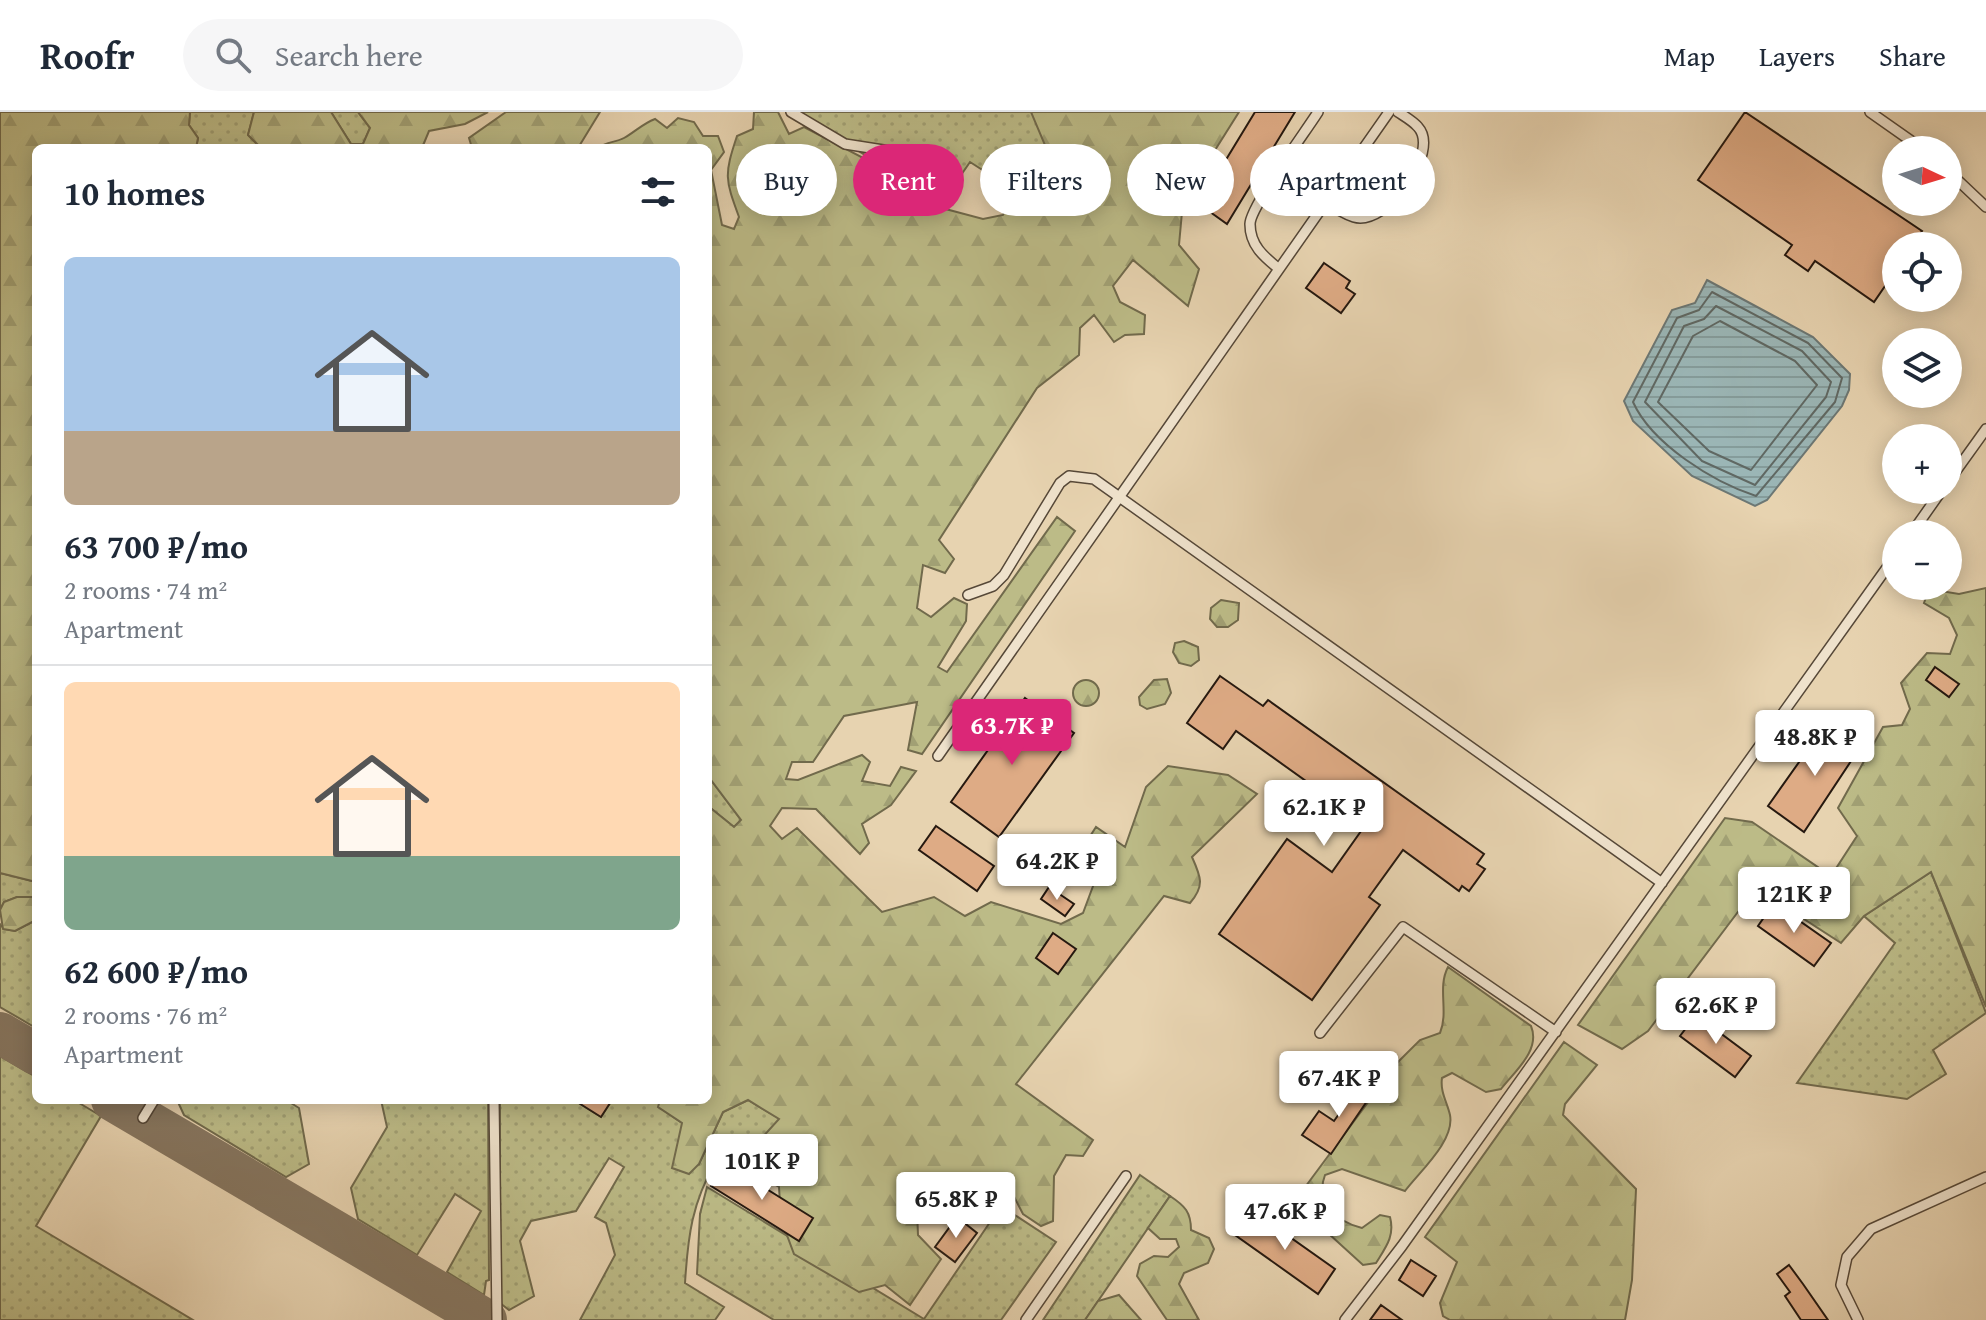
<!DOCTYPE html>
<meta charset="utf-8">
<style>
:root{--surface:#fff;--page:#f6f6f7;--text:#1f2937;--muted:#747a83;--line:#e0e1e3;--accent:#db2777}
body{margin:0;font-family:"Gentium Book Plus",serif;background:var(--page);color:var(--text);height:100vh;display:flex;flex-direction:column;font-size:30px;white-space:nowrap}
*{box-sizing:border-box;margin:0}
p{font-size:26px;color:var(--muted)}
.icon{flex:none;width:44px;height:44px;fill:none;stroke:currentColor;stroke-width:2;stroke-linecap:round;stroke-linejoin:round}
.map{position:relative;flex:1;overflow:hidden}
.sheet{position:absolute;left:32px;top:32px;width:680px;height:960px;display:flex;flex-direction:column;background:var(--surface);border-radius:12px;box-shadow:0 4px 20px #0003}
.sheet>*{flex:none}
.hud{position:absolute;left:736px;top:32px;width:760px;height:72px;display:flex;gap:16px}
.needle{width:52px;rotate:94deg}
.buttons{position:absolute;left:1882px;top:24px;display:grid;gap:16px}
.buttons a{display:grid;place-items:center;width:80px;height:80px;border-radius:50%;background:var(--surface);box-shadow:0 4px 20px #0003;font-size:40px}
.price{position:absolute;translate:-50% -68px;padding:0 18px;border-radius:8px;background:#fff;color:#222;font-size:26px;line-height:52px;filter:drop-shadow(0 2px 4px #0008)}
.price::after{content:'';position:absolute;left:50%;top:48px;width:24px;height:18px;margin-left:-12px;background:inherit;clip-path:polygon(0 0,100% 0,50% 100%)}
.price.current{background:var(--accent);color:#fff}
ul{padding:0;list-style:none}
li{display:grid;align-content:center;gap:16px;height:424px;padding:0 32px}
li+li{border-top:2px solid var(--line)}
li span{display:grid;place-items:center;height:248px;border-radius:12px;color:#555}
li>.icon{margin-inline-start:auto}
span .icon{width:144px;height:144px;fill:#fffc;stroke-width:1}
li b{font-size:34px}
h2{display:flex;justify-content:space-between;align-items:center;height:96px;padding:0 32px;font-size:34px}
.chip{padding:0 28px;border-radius:36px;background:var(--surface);box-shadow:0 4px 20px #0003;font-size:28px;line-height:72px}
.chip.current{background:var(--accent);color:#fff}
header{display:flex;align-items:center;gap:48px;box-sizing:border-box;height:112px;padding:0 40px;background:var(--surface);border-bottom:2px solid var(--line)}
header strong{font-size:38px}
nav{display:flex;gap:44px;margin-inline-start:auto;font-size:28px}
.search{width:560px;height:72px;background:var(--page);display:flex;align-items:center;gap:20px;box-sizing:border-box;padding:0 28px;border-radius:44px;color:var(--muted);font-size:30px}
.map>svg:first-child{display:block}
.grass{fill:url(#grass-dots);stroke:#716a4c;stroke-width:2}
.forest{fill:url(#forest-firs);stroke:#716a4c;stroke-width:2}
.water{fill:url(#water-rules);stroke:#6c7774;stroke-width:2}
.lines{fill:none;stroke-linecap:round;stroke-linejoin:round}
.shore{stroke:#606863;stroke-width:2}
.taxiway{stroke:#867660;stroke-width:42}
.building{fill:#deab85;stroke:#261910;stroke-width:2}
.service-casing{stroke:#564838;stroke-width:12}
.service{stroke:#efe2cc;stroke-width:9}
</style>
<header>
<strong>Roofr</strong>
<div class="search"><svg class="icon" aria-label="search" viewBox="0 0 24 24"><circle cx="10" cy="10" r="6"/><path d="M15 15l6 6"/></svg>Search here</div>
<nav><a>Map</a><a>Layers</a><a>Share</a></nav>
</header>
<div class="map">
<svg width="1986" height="1208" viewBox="0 0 1986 1208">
<defs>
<pattern id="grass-dots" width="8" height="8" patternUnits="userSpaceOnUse" patternTransform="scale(2)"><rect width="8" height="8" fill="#bcbb87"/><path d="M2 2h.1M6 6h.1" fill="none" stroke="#a1a074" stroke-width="1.8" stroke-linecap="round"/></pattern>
<pattern id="forest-firs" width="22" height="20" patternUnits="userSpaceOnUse" patternTransform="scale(2)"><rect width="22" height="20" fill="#bcbb87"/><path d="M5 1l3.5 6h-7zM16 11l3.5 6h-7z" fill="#a1a074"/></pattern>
<pattern id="water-rules" width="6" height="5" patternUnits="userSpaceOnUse" patternTransform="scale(2)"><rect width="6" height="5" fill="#9bb6b6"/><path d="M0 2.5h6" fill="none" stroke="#859c9b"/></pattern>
</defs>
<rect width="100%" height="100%" fill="#e7d3b0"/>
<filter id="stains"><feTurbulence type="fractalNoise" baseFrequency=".0025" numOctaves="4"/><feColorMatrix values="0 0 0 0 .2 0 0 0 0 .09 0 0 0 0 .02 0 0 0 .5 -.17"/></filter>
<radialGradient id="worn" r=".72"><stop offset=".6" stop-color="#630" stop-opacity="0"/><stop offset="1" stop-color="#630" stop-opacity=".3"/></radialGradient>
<path class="grass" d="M190,0H254L248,23L261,36H196L198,26L189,13Z
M331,0H358L370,16L363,32H351Z
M796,0H1052L1045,50L1020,82L970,50L961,63L940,79L918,76Z
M708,664L741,708L734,715L708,694Z
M1931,760L1986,901L1933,938L1946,962L1907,987L1797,971L1895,831L1864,804Z
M0,761L36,770V785H17L4,790L0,798Z
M36,808V916L0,895V812L4,817L15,819Z
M0,944L36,965V988H74L101,1004L36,1114L193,1208H0Z
M177,988H286L299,996L309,1052L286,1065L184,1003Z
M381,988H488L489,1168L486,1169L484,1183L447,1160L481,1099L455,1082L417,1143L358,1107L351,1076L387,1015Z
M500,988H574L601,1005L612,988H660L659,995L682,1011L699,1052L723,1000L748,988L780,1007L751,1039L733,1033L727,1045L716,1049C692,1091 688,1123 685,1171L724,1195L715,1208H580L615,1143L606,1111L595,1105L624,1055L609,1046L576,1099L531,1109L520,1129L534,1184L509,1198L500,1191Z
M1140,1063L1170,1084L1085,1208H1043Z
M707,1075L924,1207L1001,1094L1056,1130L1001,1208H774L697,1162L700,1102Z"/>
<path class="forest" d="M0,0H190L189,13L198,26L196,36H36V770L0,761Z
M254,0H331L351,32H363L370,16L358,0H488L465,12L429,19L422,36H261L248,23Z
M506,0H600L578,36H472L469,26Z
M754,0H778L789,22L804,15L871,50L908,87L983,107L1003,103L1013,78L1053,52L1031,0H1239L1183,89L1179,133L1199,157L1188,194L1133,148L1113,174L1120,190L1145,203L1144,222L1125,223L1114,230L1094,203L1080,216L1079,243L1037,276L939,428L954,447L945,461L923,453L917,496L931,505L954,486L967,492L966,509L938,555L947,560L1057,405L1075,419L922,642L908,638L917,590L844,604L813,650H792L786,667L798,668L862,643L870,650L862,669L890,674L901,655L916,659L891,693L862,712L869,731L860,742L816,697L782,696L770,714L782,727L797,716L882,800L934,785L965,804L991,790L1061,812L1083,801L1099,758L1080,740L1096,715L1125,735L1146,675L1168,654L1228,663L1257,682L1192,745C1201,765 1205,774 1190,791L1164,784L1016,972L1093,1028L1083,1044L1066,1043L1054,1064L1053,1109L1041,1114L1023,1102L1008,1073L988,1069L966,1086L951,1091L932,1074L917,1098L918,1123L941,1147L910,1193L885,1173L859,1180L794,1142L781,1107L779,1075L727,1045L733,1033L751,1038L779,1007L748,988L723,1000L699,1052L689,1062L672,1056L682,1011L658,995L660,988H708V694L734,715L741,708L708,664V36H598C607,29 615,31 624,26C635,20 642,12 655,7L667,16L678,6L694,10L703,24H718L724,40L711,58L722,113L734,117L739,105C725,67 724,63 737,24L753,17Z
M1986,476V895L1931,760L1864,804L1841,831L1756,776L1648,919L1622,937L1578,913L1725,706L1752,710L1831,764L1857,724L1838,696L1883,615L1902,613L1910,597L1901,571L1927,541L1950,542L1957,523L1949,506L1924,491L1929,477L1959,482Z
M1221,488L1239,491L1238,508L1228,515H1217L1210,507L1211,496Z
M1184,529L1198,535L1199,548L1191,554L1179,551L1173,540L1175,531Z
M1167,567L1171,581L1165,592L1147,597L1140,593L1139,585L1154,568Z
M1073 581a13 13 0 1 1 26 0a13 13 0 1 1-26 0Z
M17,785H36V808L15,819L3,817L0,798L4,790Z
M1448,855L1531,914C1541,938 1515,959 1501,977L1486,980L1452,961L1442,966C1440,980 1447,990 1450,1003C1455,1029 1419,1060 1405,1079L1342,1057L1325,1063C1315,1089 1337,1110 1362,1116L1380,1103L1390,1105C1395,1124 1386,1135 1376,1151L1363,1153L1294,1090L1398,950L1420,928L1440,921C1449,899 1437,876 1448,855Z
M1564,930L1597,953L1565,992L1563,1003L1636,1077L1632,1168L1625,1208H1450L1443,1204L1440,1191L1457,1150L1425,1125Z
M1170,1084C1185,1094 1191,1100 1191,1118L1209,1126L1214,1137L1208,1151L1184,1161L1179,1172L1199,1208H1167L1137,1164L1140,1152L1154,1144L1168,1145L1179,1135L1176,1127H1160L1148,1116Z
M1119,1183L1141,1208H1085L1098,1189Z"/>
<path class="water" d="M1707,168L1813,225L1850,262L1849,278L1842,294L1767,388L1755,394L1692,364L1633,309L1624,289L1672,198L1695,191Z"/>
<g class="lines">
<path class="shore" d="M1712,180L1808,231L1842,266L1835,290L1756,384C1713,370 1652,332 1633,290L1677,206L1699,198Z
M1716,194L1802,239L1831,270L1826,285L1755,373L1702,349L1645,290L1684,214L1704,207Z
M1720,209L1795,249L1817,273L1751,358L1709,339L1658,290L1693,224Z"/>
<path class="taxiway" d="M0,921L36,942
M112,988L486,1208"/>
</g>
<path class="building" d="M1255,0H1295L1227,112L1199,92Z
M1745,0L1922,119L1912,134H1896V158L1874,190L1815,149L1808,159L1785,143L1792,133L1698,68Z
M1324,151L1350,169L1346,176L1355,182L1341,201L1306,176Z
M1935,555L1959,572L1949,585L1926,568Z
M1220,564L1263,594L1268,588L1484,742L1477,752L1485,757L1469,779L1462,774L1459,779L1403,738L1369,785L1380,793L1312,888L1219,822L1287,727L1332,760L1366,712L1236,619L1223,637L1187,611Z
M1025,586L1074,621L999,725L951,690Z
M1831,613L1861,634L1804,720L1768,694L1809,636L1813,638Z
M936,714L994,754L977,779L919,738Z
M1049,775L1074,792L1065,804L1041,787Z
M1774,791L1831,831L1814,854L1758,814Z
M1053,821L1076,837L1058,862L1036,846Z
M1696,903L1751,944L1735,965L1680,924Z
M1366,964L1378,973L1331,1042L1302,1023L1319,999L1334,1009Z
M574,988H612L601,1005Z
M725,1051L813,1106L799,1129L711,1074Z
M1253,1099L1335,1157L1318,1182L1235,1123Z
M957,1105L977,1121L955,1150L935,1135Z
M1411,1148L1436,1164L1423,1184L1399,1168Z
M1789,1153L1803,1172L1828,1208H1801L1785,1184L1790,1180L1777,1162Z
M1381,1193L1402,1208H1370Z"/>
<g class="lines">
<defs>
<path id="service" d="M791,0L845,32L928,45
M1870,0L1924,38
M1284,52C1304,69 1329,97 1354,105C1386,115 1441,40 1418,15C1413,9 1404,4 1398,0
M1948,59L1986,95
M1279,157C1263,144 1250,133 1250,112C1250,95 1306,19 1318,0
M1948,370L1986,317
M1911,422L1942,378
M968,483L993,474L1004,463L1060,371L1069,364L1094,367L1662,771
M938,644L1389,0
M1320,921L1403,815L1556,920
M494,988L497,1208
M143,1006L154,988
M1026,1208L1126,1064
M1345,1208L1402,1134L1896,443
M1858,1208L1841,1173L1847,1145L1871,1117L1986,1065"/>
</defs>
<use href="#service" class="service-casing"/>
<use href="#service" class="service"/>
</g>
<rect width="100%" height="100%" filter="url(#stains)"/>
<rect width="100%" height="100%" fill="url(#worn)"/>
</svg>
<div class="buttons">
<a><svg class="needle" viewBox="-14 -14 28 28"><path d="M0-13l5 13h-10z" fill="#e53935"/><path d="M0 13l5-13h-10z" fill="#747a83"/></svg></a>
<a><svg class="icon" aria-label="locate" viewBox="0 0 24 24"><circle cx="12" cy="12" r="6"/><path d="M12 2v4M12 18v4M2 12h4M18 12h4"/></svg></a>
<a><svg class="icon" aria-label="layers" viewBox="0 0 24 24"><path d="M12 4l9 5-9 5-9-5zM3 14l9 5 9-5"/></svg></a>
<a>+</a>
<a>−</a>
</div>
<b class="price current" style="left:1012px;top:655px">63.7K ₽</b>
<b class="price" style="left:1815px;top:666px">48.8K ₽</b>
<b class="price" style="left:1324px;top:736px">62.1K ₽</b>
<b class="price" style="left:1057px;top:790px">64.2K ₽</b>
<b class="price" style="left:1794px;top:823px">121K ₽</b>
<b class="price" style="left:1716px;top:934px">62.6K ₽</b>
<b class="price" style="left:1339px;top:1007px">67.4K ₽</b>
<b class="price" style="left:762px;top:1090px">101K ₽</b>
<b class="price" style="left:956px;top:1128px">65.8K ₽</b>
<b class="price" style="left:1285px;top:1140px">47.6K ₽</b>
<div class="hud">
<a class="chip">Buy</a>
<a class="chip current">Rent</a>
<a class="chip">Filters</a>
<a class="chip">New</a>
<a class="chip">Apartment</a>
</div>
<section class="sheet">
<h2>10 homes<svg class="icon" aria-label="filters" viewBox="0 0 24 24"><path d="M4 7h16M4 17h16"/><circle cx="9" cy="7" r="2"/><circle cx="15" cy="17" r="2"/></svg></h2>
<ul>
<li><span style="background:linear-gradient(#a9c7e8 70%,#b9a48a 0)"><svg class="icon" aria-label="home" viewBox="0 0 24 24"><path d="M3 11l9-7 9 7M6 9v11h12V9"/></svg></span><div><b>63 700 ₽/mo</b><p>2 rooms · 74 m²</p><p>Apartment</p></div></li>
<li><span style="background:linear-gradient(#ffd9b3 70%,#7fa58c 0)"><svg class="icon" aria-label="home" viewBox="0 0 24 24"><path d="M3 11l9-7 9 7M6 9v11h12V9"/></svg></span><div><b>62 600 ₽/mo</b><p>2 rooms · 76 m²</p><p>Apartment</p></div></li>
</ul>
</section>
</div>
